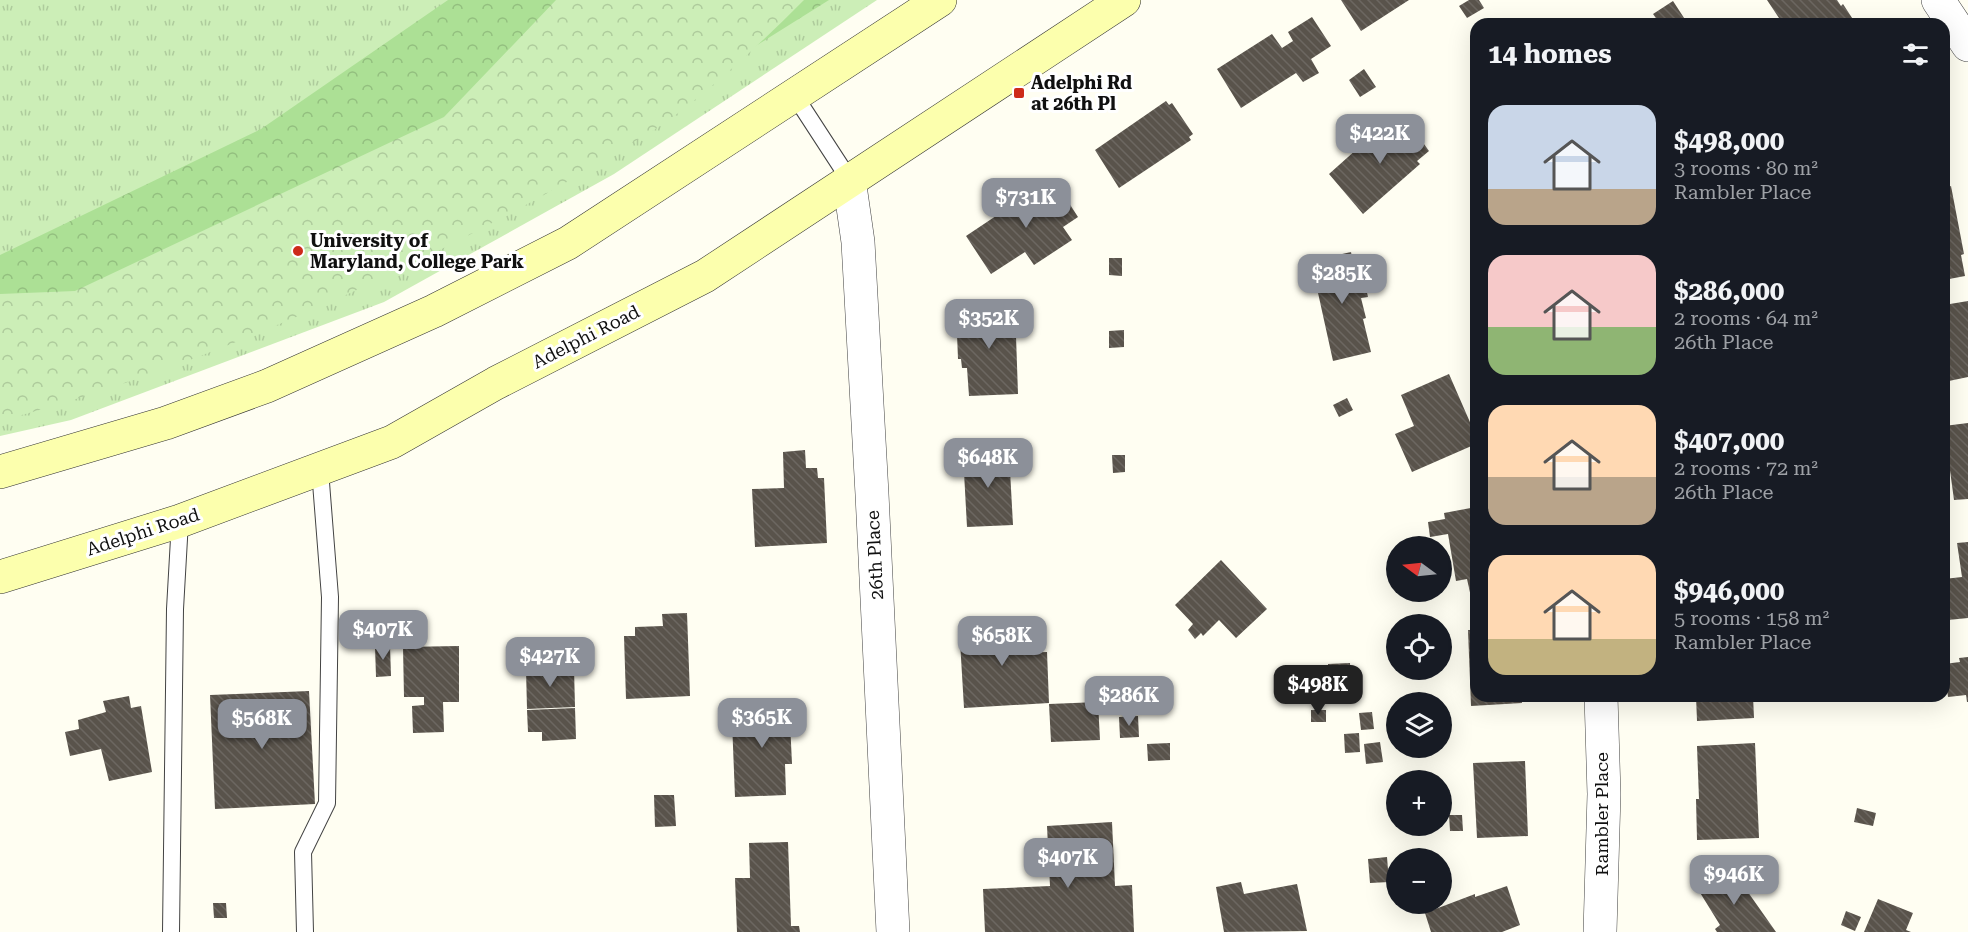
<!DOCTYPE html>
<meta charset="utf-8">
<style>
:root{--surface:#171b24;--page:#242831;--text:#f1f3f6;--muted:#9ea1a6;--accent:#8c9099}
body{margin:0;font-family:"Roboto Serif",serif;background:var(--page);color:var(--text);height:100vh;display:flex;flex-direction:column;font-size:22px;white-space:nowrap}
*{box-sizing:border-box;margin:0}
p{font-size:20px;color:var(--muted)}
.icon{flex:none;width:33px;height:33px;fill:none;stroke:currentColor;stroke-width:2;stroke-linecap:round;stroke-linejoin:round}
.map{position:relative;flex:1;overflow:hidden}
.sheet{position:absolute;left:1470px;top:18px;width:480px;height:684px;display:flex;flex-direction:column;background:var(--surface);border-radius:18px;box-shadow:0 6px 24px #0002}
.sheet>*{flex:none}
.needle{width:39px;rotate:285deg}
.fabs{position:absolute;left:1386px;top:536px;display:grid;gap:12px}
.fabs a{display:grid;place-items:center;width:66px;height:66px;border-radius:50%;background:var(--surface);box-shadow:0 6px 24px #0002;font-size:30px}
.price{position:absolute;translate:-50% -51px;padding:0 14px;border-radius:12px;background:var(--accent);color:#fff;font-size:20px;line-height:39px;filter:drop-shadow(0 2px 3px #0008)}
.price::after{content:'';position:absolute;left:50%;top:36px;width:18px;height:14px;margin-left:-9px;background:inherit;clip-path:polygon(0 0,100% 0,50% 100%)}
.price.active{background:#222;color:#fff}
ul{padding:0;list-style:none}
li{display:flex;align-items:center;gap:18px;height:150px;padding:0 18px}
li span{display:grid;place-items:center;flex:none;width:168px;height:120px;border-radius:18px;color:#555}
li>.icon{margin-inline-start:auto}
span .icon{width:72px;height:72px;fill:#fffc;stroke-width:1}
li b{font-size:26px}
h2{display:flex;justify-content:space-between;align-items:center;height:72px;padding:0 18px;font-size:26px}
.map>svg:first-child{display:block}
.grass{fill:url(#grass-tufts)}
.forest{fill:url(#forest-crowns)}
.park{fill:url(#park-crowns)}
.building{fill:url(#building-back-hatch)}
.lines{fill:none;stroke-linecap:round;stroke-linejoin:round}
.service-casing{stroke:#434343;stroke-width:18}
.minor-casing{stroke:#434343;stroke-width:34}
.secondary-casing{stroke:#323232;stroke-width:34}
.service{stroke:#fff;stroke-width:16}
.minor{stroke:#fff;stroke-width:33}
.secondary{stroke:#fcffad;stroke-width:33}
.poi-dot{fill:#cd2b1a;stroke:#fff;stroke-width:2}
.labels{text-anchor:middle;stroke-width:6;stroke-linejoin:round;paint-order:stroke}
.poi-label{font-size:18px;font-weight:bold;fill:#101010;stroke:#fff;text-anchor:start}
.street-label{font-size:18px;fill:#101010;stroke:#fff}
</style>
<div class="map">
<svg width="1968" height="932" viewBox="0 0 1968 932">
<defs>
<pattern id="grass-tufts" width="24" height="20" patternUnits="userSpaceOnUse" patternTransform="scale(1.5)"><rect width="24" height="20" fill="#cceeb7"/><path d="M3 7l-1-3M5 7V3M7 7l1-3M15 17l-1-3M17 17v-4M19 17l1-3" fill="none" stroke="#aecb9c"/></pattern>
<pattern id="forest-crowns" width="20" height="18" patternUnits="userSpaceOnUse" patternTransform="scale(1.5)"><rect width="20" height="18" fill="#ace095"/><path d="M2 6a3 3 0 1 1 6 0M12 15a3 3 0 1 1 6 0" fill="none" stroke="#93bf7f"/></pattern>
<pattern id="park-crowns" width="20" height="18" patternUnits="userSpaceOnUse" patternTransform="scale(1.5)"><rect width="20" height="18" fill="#cceeb7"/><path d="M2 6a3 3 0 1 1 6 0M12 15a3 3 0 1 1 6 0" fill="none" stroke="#aecb9c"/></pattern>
<pattern id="building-back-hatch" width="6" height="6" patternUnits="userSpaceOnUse" patternTransform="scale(1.5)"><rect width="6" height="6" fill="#59534b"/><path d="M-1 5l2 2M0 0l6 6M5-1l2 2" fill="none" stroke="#6c6761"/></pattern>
</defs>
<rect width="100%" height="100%" fill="#fffef2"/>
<path class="grass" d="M0,0H877L614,174L384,302L71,420L0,436Z"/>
<path class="forest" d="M448,0H829L514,198L0,404V255L261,129Z"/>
<path class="park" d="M556,0H804C765,39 725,77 681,111C661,127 637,140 615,153C581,174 547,194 511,213C349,300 178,373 0,421V294L75,291L444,117Z"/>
<path class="building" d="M1341,0H1409L1361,31Z
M1469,0H1479L1484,8L1467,18L1459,6Z
M1767,0H1837L1841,6L1843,4L1856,24H1783Z
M1673,1L1688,24H1660L1653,14Z
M1312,17L1331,46L1311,59L1319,73L1303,82L1296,73L1241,108L1217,69L1272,34L1282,48L1293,41L1288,32Z
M1364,69L1376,87L1360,97L1349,80Z
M1166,101L1169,105L1172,103L1193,134L1189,137L1191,140L1119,188L1095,150Z
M1475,103H1476V130L1471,129Z
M1406,119L1429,151L1417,161L1420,164L1363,214L1329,174L1385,124L1392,132Z
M1053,178L1078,217L1063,227L1072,240L1034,265L1025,252L991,274L966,236Z
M1951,186L1964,254L1961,255L1965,276L1944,280V188Z
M1351,252L1355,272L1362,271L1368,297L1361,298L1366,318L1363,319L1371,352L1333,361L1311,261Z
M1109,258H1122V276L1109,275Z
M1968,301V377L1944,382V305Z
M1015,307L1018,394L969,396L967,368H962L961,359H958L956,309Z
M1124,330V347L1109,348V331Z
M1449,374L1476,436V444L1412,472L1395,434L1414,426L1401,395Z
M1347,398L1353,410L1339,417L1333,405Z
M1968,423V499L1954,500L1944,426Z
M805,450L806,468H817L818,478H824L827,543L755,547L752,489L784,488L783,452Z
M1009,452L1013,525L967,527L963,454Z
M1112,455H1125V472L1113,473Z
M1476,507V600H1474L1473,596L1471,597L1467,579L1456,581L1448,534L1430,537L1428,522L1445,519L1444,513Z
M1968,542V618L1948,620L1944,579L1962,577L1957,543Z
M1221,560L1267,609L1236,638L1219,620L1203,636L1201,633L1195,639L1188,630L1193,624L1175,605Z
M687,613L690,696L626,699L624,636H635V627L663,626L662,614Z
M1019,616L1022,653L1047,652L1049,703L964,708L960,641L978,640L977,618Z
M1468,630H1476V696H1522V703L1471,706Z
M375,646H390L391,676L376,677Z
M459,646V702H443L444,732L413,733L412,706L424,705V697H404L403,647Z
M1968,657V702H1967L1966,695L1948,697L1944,664L1960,662L1959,658Z
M1350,663L1351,688L1329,689L1328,664Z
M574,668L575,707L527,709L526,669Z
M309,691L315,804L215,809L210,695Z
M129,696L131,708L141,706L152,772L109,781L101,749L70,756L65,732L79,729L78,720L106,712L103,701Z
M1696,696H1753L1754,718L1697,721Z
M789,700L792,764H785L786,795L735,797L732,721H743V702Z
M1098,702L1100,740L1051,742L1049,704Z
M575,708L576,739L542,741V732H528L527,710Z
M1311,710H1326V722H1311Z
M1372,712L1374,729L1361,730L1359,713Z
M1138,716L1139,737L1120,738L1119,717Z
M1359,733L1360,752L1345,753L1344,734Z
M1380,742L1383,762L1366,764L1364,744Z
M1170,743V760L1148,761L1147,744Z
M1755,743L1759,838L1697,840L1696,799H1699L1697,746Z
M1525,761L1528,836L1477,838L1473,763Z
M654,795H674L676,826L655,827Z
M1857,808L1876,813L1873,826L1854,822Z
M1449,815H1462L1463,831H1450Z
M1112,822L1115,886L1132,885L1134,932H985L983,889L1050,886L1047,826Z
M788,842L791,926H799L800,932H737L735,878H750L749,843Z
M1387,857L1389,882L1370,883L1368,859Z
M1731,868L1776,932H1717L1715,929L1720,925L1699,891Z
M1241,882L1244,894L1297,884L1307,931L1224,932L1216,887Z
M1507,886L1520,925L1502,932H1431L1425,913L1475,894V897Z
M1878,899L1913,913L1906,930L1911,932H1864Z
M213,903H226L227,918H214Z
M1846,911L1861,917L1855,931L1841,925Z"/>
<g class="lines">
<defs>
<path id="service" d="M795,96L849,179
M171,932L175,609L180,521
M305,932L303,852L327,803L330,597L320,470"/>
<path id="minor" d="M1938,0L1968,45
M849,179L858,242L872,494L893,932
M1600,932L1604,794L1601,696"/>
<path id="secondary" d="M0,472L166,423L267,386L434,311L568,243L940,0
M0,577L180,521L392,442L496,383L705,276L1124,0"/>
</defs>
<use href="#service" class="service-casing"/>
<use href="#minor" class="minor-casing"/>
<use href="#secondary" class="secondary-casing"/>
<use href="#service" class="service"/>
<use href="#minor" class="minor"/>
<use href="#secondary" class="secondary"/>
</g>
<g class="poi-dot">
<rect x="1013" y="87" width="12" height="12" rx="3"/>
<circle cx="298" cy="251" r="6"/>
</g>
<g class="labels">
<g class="poi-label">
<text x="1031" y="89">Adelphi Rd<tspan x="1031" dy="21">at 26th Pl</tspan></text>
<text x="310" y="247">University of<tspan x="310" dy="21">Maryland, College Park</tspan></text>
</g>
<g class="street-label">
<text transform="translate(586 337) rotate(-27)" y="6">Adelphi Road</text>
<text transform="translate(143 532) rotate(-18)" y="6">Adelphi Road</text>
<text transform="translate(875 555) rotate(-93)" y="6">26th Place</text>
<text transform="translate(1602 814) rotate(-90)" y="6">Rambler Place</text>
</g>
</g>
</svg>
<div class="fabs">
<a><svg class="needle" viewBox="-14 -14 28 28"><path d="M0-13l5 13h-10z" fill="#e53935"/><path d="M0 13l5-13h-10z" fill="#9ea1a6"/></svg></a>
<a><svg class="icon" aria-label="locate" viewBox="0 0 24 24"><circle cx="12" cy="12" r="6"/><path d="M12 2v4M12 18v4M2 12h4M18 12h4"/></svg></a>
<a><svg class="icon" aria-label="layers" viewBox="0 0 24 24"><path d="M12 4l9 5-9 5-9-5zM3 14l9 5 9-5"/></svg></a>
<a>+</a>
<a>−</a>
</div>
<b class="price" style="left:1380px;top:165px">$422K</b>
<b class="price" style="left:1026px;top:229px">$731K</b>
<b class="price" style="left:1342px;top:305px">$285K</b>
<b class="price" style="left:989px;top:350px">$352K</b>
<b class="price" style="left:988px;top:489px">$648K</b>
<b class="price" style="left:383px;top:661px">$407K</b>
<b class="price" style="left:1002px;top:667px">$658K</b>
<b class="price" style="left:550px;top:688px">$427K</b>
<b class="price active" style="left:1318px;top:716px">$498K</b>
<b class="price" style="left:1129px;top:727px">$286K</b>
<b class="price" style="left:762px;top:749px">$365K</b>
<b class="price" style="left:262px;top:750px">$568K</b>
<b class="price" style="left:1068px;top:889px">$407K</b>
<b class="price" style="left:1734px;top:906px">$946K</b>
<section class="sheet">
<h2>14 homes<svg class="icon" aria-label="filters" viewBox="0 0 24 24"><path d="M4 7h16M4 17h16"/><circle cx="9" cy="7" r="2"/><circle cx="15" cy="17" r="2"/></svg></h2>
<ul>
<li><span style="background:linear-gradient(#c9d6e8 70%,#b9a48a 0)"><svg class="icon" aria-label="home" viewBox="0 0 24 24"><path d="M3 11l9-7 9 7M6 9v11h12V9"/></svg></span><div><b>$498,000</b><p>3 rooms · 80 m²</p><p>Rambler Place</p></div></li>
<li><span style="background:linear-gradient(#f6c9c9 60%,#8fb573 0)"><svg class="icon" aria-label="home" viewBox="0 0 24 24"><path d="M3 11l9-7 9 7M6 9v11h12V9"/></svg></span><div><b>$286,000</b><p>2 rooms · 64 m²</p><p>26th Place</p></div></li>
<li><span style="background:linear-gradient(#ffd9b3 60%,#b9a48a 0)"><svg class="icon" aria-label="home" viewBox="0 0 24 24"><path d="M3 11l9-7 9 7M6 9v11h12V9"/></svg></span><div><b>$407,000</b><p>2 rooms · 72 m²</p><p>26th Place</p></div></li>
<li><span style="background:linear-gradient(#ffd9b3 70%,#c2b280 0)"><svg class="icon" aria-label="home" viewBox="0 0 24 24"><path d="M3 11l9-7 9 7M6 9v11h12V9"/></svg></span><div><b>$946,000</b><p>5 rooms · 158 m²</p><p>Rambler Place</p></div></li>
</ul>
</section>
</div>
